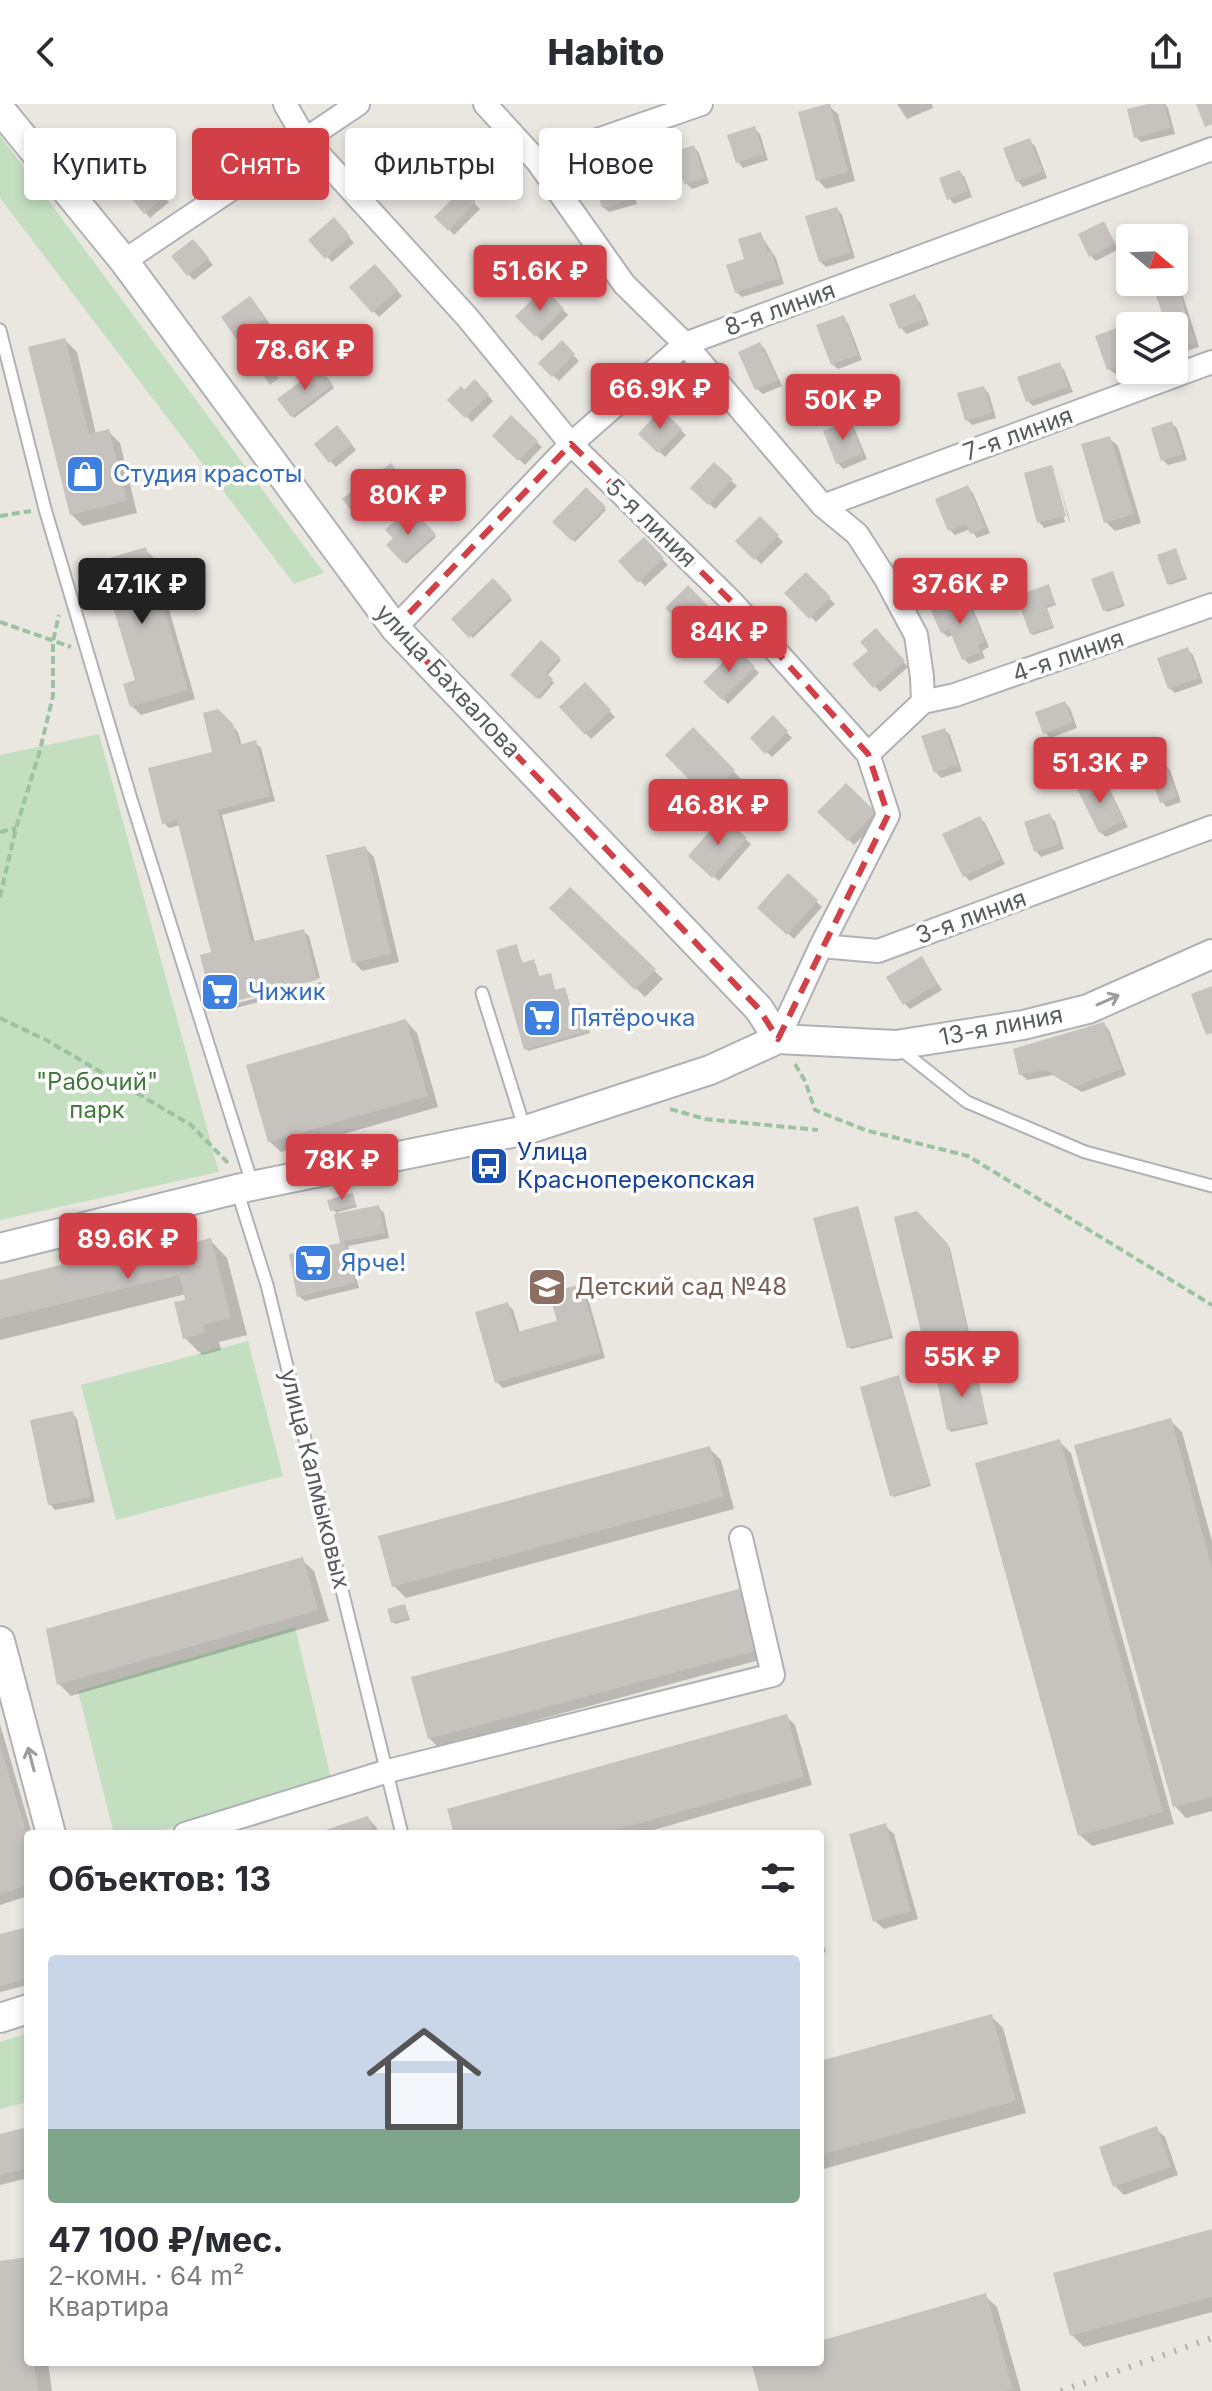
<!DOCTYPE html>
<html lang="ru">
<meta charset="utf-8">
<style>
:root{--surface:#fff;--page:#f7f7f7;--text:#2b2b33;--muted:#7c7c81;--accent:#d23f47}
body{margin:0;font-family:Inter,sans-serif;background:var(--page);color:var(--text);height:100vh;display:flex;flex-direction:column;font-size:30px;white-space:nowrap}
*{box-sizing:border-box;margin:0}
p{font-size:26px;color:var(--muted)}
.icon{flex:none;width:44px;height:44px;fill:none;stroke:currentColor;stroke-width:2;stroke-linecap:round;stroke-linejoin:round}
.map{position:relative;flex:1;overflow:hidden}
.panel{position:absolute;left:24px;top:1726px;width:800px;height:536px;display:flex;flex-direction:column;background:var(--surface);border-radius:8px;box-shadow:0 4px 12px #0003}
.panel>*{flex:none}
.guide{position:absolute;left:24px;top:24px;width:800px;height:72px;display:flex;gap:16px}
.needle{width:52px;rotate:109deg}
.buttons{position:absolute;left:1116px;top:120px;display:grid;gap:16px}
.buttons a{display:grid;place-items:center;width:72px;height:72px;border-radius:8px;background:var(--surface);box-shadow:0 4px 12px #0003;font-size:40px}
.price{position:absolute;translate:-50% -68px;padding:0 18px;border-radius:8px;background:var(--accent);color:#fff;font-size:26px;line-height:52px;filter:drop-shadow(0 2px 4px #0008)}
.price::after{content:'';position:absolute;left:50%;top:48px;width:24px;height:18px;margin-left:-12px;background:inherit;clip-path:polygon(0 0,100% 0,50% 100%)}
.price.selected{background:#222;color:#fff}
ul{padding:0;list-style:none}
li{display:grid;align-content:center;gap:16px;height:424px;padding:0 24px}
li span{display:grid;place-items:center;height:248px;border-radius:8px;color:#555}
li>.icon{margin-inline-start:auto}
span .icon{width:144px;height:144px;fill:#fffc;stroke-width:1}
li b{font-size:34px}
h2{display:flex;justify-content:space-between;align-items:center;height:96px;padding:0 24px;font-size:34px}
.pill{padding:0 28px;border-radius:8px;background:var(--surface);box-shadow:0 4px 12px #0003;font-size:28px;line-height:72px}
.pill.selected{background:var(--accent);color:#fff}
header{display:flex;justify-content:space-between;align-items:center;height:104px;padding:0 24px;background:var(--surface);font-size:36px;font-weight:800}
.map>svg:first-child{display:block}
.green{fill:#c4dfc0}
.shadow{fill:#0003}
.building{fill:#c6c2be}
.lines{fill:none;stroke-linecap:round;stroke-linejoin:round}
.service-casing{stroke:#afb2b5;stroke-width:15}
.minor-casing{stroke:#afb2b5;stroke-width:26}
.tertiary-casing{stroke:#afb2b5;stroke-width:32}
.path{stroke:#9cc2a1;stroke-width:4;stroke-dasharray:8 4;stroke-linecap:butt}
.service{stroke:#fff;stroke-width:11}
.minor{stroke:#fff;stroke-width:22}
.tertiary{stroke:#fff;stroke-width:28}
.rail{stroke:#afb0b0;stroke-width:6;stroke-dasharray:2 10;stroke-linecap:butt}
.oneway{stroke:#9c9ea0}
.marked{fill:none;stroke:#d23f47;stroke-width:6;stroke-dasharray:16 10;stroke-linejoin:round}
.labels{text-anchor:middle;stroke-width:7;stroke-linejoin:round;paint-order:stroke}
.street-label{font-size:24px;fill:#5a5d60;stroke:#fff}
.shop-label{font-size:24px;fill:#366cbe;stroke:#fff;text-anchor:start}
.park-label{font-size:24px;fill:#437b3d;stroke:#fff}
.transit-label{font-size:24px;fill:#164399;stroke:#fff;text-anchor:start}
.education-label{font-size:24px;fill:#785e54;stroke:#fff;text-anchor:start}
</style>
<header><svg class="icon" aria-label="back" viewBox="0 0 24 24"><path d="M15 5l-7 7 7 7"/></svg>Habito<svg class="icon" aria-label="share" viewBox="0 0 24 24"><path d="M12 15V3M7 8l5-5 5 5M5 13v7h14v-7"/></svg></header>
<div class="map">
<svg width="1212" height="2287" viewBox="0 0 1212 2287">
<rect width="100%" height="100%" fill="#eae7e1"/>
<path class="green" d="M0,31L324,469L294,480L0,94Z
M99,630L219,1068L0,1116V651Z
M248,1237L283,1372L116,1416L81,1281Z
M295,1523L332,1678L150,1730H114L78,1587Z
M28,1929V1998L0,2005V1938Z"/>
<path class="shadow" d="M897,0H932L933,4L907,15Z
M1156,0H1165L1168,4L1175,30L1141,38L1136,33Z
M829,2L838,10L855,77L826,85L818,76Z
M754,24L760,30L768,56L743,64L738,58Z
M1029,37L1035,42L1047,74L1023,83L1018,77Z
M394,40L412,58L406,64L420,78L405,92L374,60Z
M694,43L699,49L709,79L692,85L686,79Z
M623,65L628,71L637,100L609,108L603,103Z
M960,68L965,74L972,93L954,100L949,94Z
M154,81L169,98L150,114L145,108Z
M462,88L480,105L454,131L437,113Z
M837,105L842,111L855,154L826,163L820,157Z
M334,116L354,139L332,158L311,136Z
M1103,120L1119,145L1096,157L1091,152Z
M760,130L776,154L784,180L742,193L736,188Z
M198,143L213,161L194,176L188,170Z
M375,163L402,192L379,213L352,184Z
M545,187L568,211L542,237L518,212Z
M1177,187L1183,192L1199,243L1180,249L1174,241V222H1168Z
M914,192L920,198L929,221L907,230L901,224L892,201Z
M255,200L270,220L244,240L238,235Z
M843,214L848,219L862,256L838,265L832,260Z
M1118,225L1124,230L1130,247V264L1115,270L1109,265Z
M266,234L276,247L258,261L247,249Z
M65,236L77,248L96,330L108,327L120,339L137,409L83,422L71,410Z
M561,239L579,257L559,277L541,259Z
M760,240L765,245L782,282L763,290L757,285Z
M1059,260L1064,266L1073,288L1033,302L1028,297Z
M320,266L334,284L294,314L280,296Z
M475,278L493,297L472,318L450,296L464,288Z
M984,284L989,290L996,314L972,321L967,316Z
M661,308L686,331L665,353L641,330Z
M511,314L542,343L525,361L495,332Z
M849,319L854,324L867,355L843,365L838,359Z
M1171,319L1177,324L1187,356L1168,361L1163,356Z
M342,329L356,346L336,363L330,357Z
M1109,334L1118,342L1141,419L1115,427L1106,418Z
M714,360L737,382L715,405L692,384Z
M391,362L406,381L360,415L345,396Z
M1051,364L1055,367H1051L1065,418L1044,424L1039,418Z
M1056,368L1070,417H1069Z
M968,384L973,389L990,429L977,434L970,425L955,431L950,426Z
M586,386L606,406L575,438L555,418Z
M418,414L436,433L406,460L389,441Z
M760,415L783,438L761,460L738,437Z
M644,435L668,461L645,482L621,457Z
M145,446L154,454L195,595L141,611L132,602L137,577L113,495L109,496L101,488Z
M1177,449L1187,475L1170,481L1168,479Z
M806,471L835,500L816,518L787,489Z
M1114,472L1125,502L1107,508L1105,506Z
M493,477L512,496L473,534L454,515Z
M688,484L714,511L693,530L668,504Z
M1050,485L1056,501L1047,504L1054,524L1033,531L1031,529Z
M966,495L971,500L989,543L982,547L985,554L969,560L964,555L954,531L948,533L942,528Z
M881,532L908,563L880,588L855,560L870,547Z
M541,539L561,556L547,572L554,579L540,595L512,571Z
M1188,546L1193,551L1203,579L1175,589L1169,584Z
M737,547L759,569L728,600L706,578Z
M585,581L615,613L591,635L561,603Z
M1065,599L1070,604L1077,624L1050,634L1045,628Z
M218,607L238,628L242,642L255,639L261,644L275,697L222,711L255,839L303,827L309,832L320,874L216,900V903L213,850L181,721L169,724L164,719L215,649Z
M773,614L792,634L772,653L753,634Z
M693,626L742,676L717,701L668,651Z
M945,626L950,631L962,667L941,674L936,668Z
M1165,661L1170,666L1181,698L1167,703L1162,698Z
M1101,675L1107,680L1128,723L1106,733L1100,728Z
M846,682L880,715L854,741L820,708Z
M1049,712L1055,717L1064,745L1041,753L1036,747Z
M980,714L985,719L1005,760L970,777L965,772Z
M723,715L751,740L719,777L690,752Z
M365,744L374,753L399,858L362,867L354,858Z
M788,772L822,803L794,835L760,804Z
M570,786L663,875L645,893L552,804Z
M516,842L523,860L533,858L540,874L550,871L556,888H566L571,904L580,901L582,903L590,929L528,947L526,945Z
M922,855L942,886L910,905L904,899Z
M321,878L322,882L220,908L217,904Z
M406,917L417,929L438,1003L281,1048L269,1037Z
M1104,920L1109,926L1126,971L1082,988L1053,971L1027,976L1021,970Z
M353,1092L357,1103L338,1108L339,1111L378,1103L384,1109L389,1134L348,1142L359,1184L305,1197L299,1192L342,1140L336,1108L332,1106Z
M859,1107L893,1234L851,1245L849,1243Z
M916,1110L950,1144L969,1228L927,1238L925,1236Z
M181,1133L190,1142L210,1136L227,1154L247,1231L219,1238L221,1246L202,1251L185,1234L186,1190L0,1236V1178Z
M580,1182L586,1187L605,1254L503,1284L497,1278L508,1201L513,1206L520,1229L559,1218Z
M975,1265L988,1320L951,1328L949,1325Z
M899,1274L931,1382L894,1393L892,1391Z
M72,1309L77,1315L95,1398L55,1406L50,1400Z
M1171,1317L1182,1328L1212,1437V1707L1186,1714L1175,1702Z
M1059,1337L1071,1349L1174,1720L1092,1742L1080,1731Z
M709,1344L721,1356L734,1405L406,1494L394,1482Z
M302,1456L314,1467L329,1517L71,1592L59,1580Z
M745,1485L770,1553L438,1643L429,1634Z
M405,1502L410,1516L395,1520L393,1518Z
M786,1612L795,1621L812,1681L639,1730H456Z
M0,1620L32,1730H28V1792L0,1801Z
M368,1714L376,1723L379,1730H321Z
M885,1722L894,1730L918,1815L884,1825L875,1817Z
M28,1825V1881L0,1888V1832Z
M820,1829L826,1848L820,1850Z
M991,1912L1003,1924L1026,2009L820,2066V1960Z
M28,2025V2074L0,2081V2032Z
M1156,2025L1165,2033L1178,2071L1124,2091L1115,2082Z
M1212,2127V2208L1084,2243L1072,2231Z
M28,2155V2258H48L52,2287H0V2159Z
M985,2192L997,2203L1021,2287H761L753,2258H820V2239Z"/>
<path class="building" d="M827,0H830L848,68L816,77L798,8Z
M1148,0H1164L1171,24L1134,34L1127,5Z
M1196,0H1212V20L1205,23Z
M755,22L764,50L736,59L727,31Z
M1030,34L1043,68L1016,78L1003,44Z
M394,37L408,51L402,57L416,72L399,89L371,60Z
M694,41L705,74L684,80L674,48Z
M623,63L633,95L602,104L596,84L605,81L601,69Z
M960,66L968,87L947,96L939,74Z
M149,73L165,92L144,110L128,90Z
M462,85L476,98L448,127L434,113Z
M837,103L851,149L819,158L805,112Z
M334,113L350,132L325,155L308,136Z
M1104,117L1115,140L1089,153L1078,130Z
M761,128L767,148L771,146L780,174L735,189L726,161L744,155L738,135Z
M193,135L209,154L187,172L171,152Z
M375,160L398,186L372,209L349,183Z
M545,184L564,205L535,233L515,212Z
M1178,184L1195,238L1174,245V222H1166L1156,191Z
M915,190L925,215L899,225L889,200Z
M250,192L266,214L237,236L221,213Z
M844,211L858,251L831,261L816,221Z
M1119,223L1130,257L1107,266L1095,232Z
M266,232L275,244L254,261L245,248Z
M65,234L89,330L109,325L127,397L70,411L28,243Z
M562,236L575,250L552,273L538,259Z
M760,238L778,276L755,286L738,248Z
M267,257L279,274L270,281L258,263Z
M1060,258L1068,283L1026,298L1017,273Z
M320,263L333,281L291,313L277,295Z
M475,275L489,291L465,314L447,296L461,282L464,286Z
M984,282L992,309L965,317L957,289Z
M661,305L682,325L658,349L638,330Z
M511,311L538,337L518,357L492,332Z
M849,316L863,350L836,360L823,327Z
M1172,317L1183,350L1161,357L1151,324Z
M337,321L352,340L329,359L314,340Z
M1110,332L1134,410L1104,419L1081,340Z
M714,358L733,375L708,401L690,384Z
M391,359L405,378L357,414L342,395Z
M1052,361L1066,412L1037,419L1024,369Z
M968,381L986,424L970,430L966,420L948,427L935,395Z
M586,383L606,403L572,437L552,418Z
M401,411L409,420L418,411L436,430L403,459L386,441L393,434L385,426Z
M760,412L779,431L754,456L735,437Z
M644,433L664,454L638,479L618,457Z
M146,443L188,586L130,603L123,580L135,576L108,486L99,489L90,460Z
M1176,444L1186,473L1167,480L1157,451Z
M1113,467L1124,500L1103,507L1091,475Z
M806,468L831,493L809,515L784,489Z
M493,474L511,493L469,534L451,515Z
M1049,480L1055,499L1046,502L1053,522L1030,530L1016,492Z
M688,481L710,504L687,526L665,504Z
M966,492L985,537L978,541L981,548L962,556L949,525L941,529L931,507Z
M876,524L905,557L873,584L852,560L868,547L860,538Z
M541,536L560,553L546,569L553,575L537,595L510,571Z
M1188,543L1199,574L1168,585L1157,554Z
M737,544L755,563L722,596L703,578Z
M585,578L611,606L585,631L559,603Z
M1065,597L1073,618L1043,630L1035,608Z
M218,605L233,620L239,641L256,636L270,692L218,706L251,838L304,825L317,876L213,903L200,851L211,848L177,716L162,720L148,664L212,648L203,609Z
M773,611L788,627L765,650L750,634Z
M693,623L735,666L707,694L665,651Z
M945,624L958,661L934,669L921,632Z
M1165,659L1177,693L1160,699L1148,664Z
M1102,673L1124,717L1099,729L1077,685Z
M846,679L876,708L848,737L817,708Z
M1050,709L1060,740L1034,748L1024,718Z
M723,712L747,734L712,774L688,752Z
M980,712L1001,755L963,773L942,730Z
M366,742L391,850L352,859L326,751Z
M788,769L818,796L787,831L757,804Z
M570,783L656,865L635,886L549,804Z
M517,840L522,859L534,855L539,872L551,869L555,886L565,883L570,902L581,899L589,927L524,946L496,846Z
M922,852L938,880L903,901L886,873Z
M1212,882V929L1206,931L1191,890Z
M406,915L428,992L268,1038L246,961Z
M1104,918L1122,965L1075,983L1046,966L1019,971L1013,945Z
M353,1089L356,1101L330,1107L327,1096Z
M379,1101L385,1129L344,1137L355,1179L297,1193L289,1150L340,1139L334,1110Z
M858,1102L892,1232L847,1244L813,1114Z
M917,1107L948,1140L968,1226L923,1237L894,1113Z
M181,1131L184,1141L211,1134L231,1214L203,1221L205,1229L183,1235L174,1198L185,1196L179,1171L0,1215V1176Z
M581,1180L601,1249L495,1279L475,1208L508,1198L517,1228L557,1217L549,1189Z
M976,1263L987,1318L947,1326L936,1272Z
M899,1271L930,1380L890,1392L860,1283Z
M73,1307L90,1393L48,1401L30,1316Z
M1171,1314L1212,1464V1693L1173,1703L1074,1341Z
M1060,1335L1163,1708L1078,1732L975,1359Z
M710,1342L724,1393L392,1483L378,1432Z
M303,1453L318,1506L57,1581L46,1525Z
M746,1483L762,1545L428,1635L411,1573Z
M405,1500L409,1514L391,1519L387,1505Z
M787,1610L804,1673L601,1730H454L447,1705Z
M0,1640L28,1734V1781L0,1790Z
M368,1712L374,1730H316V1729Z
M886,1719L911,1807L873,1818L849,1730Z
M28,1823V1874L0,1882V1830Z
M992,1910L1016,1997L820,2051V1957Z
M1157,2022L1171,2063L1113,2083L1099,2043Z
M28,2023V2064L0,2071V2030Z
M1212,2125V2193L1070,2232L1053,2169Z
M28,2153V2258H34L38,2287H0V2157Z
M986,2189L1013,2285L1006,2287H759L751,2258H820V2237Z"/>
<g class="lines">
<defs>
<path id="service" d="M0,226L45,405L131,695L252,1079
M482,889L525,1026
M899,944L967,998L1085,1048L1212,1082
M237,1086L267,1181L402,1730"/>
<path id="minor" d="M285,0L305,35L467,213L571,340L732,498L868,650
M485,0L537,57L624,180L685,240L823,402L857,430L886,475L916,531L922,573L923,598L868,650L888,711L821,842
M537,57L701,0
M124,157L358,0
M823,402L1212,258
M395,524L571,340L685,240L1212,45
M923,598L955,591L1212,501
M778,935L821,842L878,847L1212,723
M185,1730L388,1667L773,1571L741,1434"/>
<path id="tertiary" d="M0,5L124,157L395,524L759,905L778,935
M0,1144L237,1085L526,1026L710,966L778,935L896,941L1023,921L1088,905L1212,850
M0,1537L51,1730
M0,1914L28,1905"/>
</defs>
<use href="#service" class="service-casing"/>
<use href="#minor" class="minor-casing"/>
<use href="#tertiary" class="tertiary-casing"/>
<path class="path" d="M0,412L31,407
M0,518L71,543
M0,728L16,724
M0,793L16,724L39,650L53,592V537L59,511
M0,914L48,937L191,1021L229,1060
M795,960L805,977L815,1006L865,1026L968,1052L1212,1201
M670,1005L705,1015L818,1026"/>
<use href="#service" class="service"/>
<use href="#minor" class="minor"/>
<use href="#tertiary" class="tertiary"/>
<path class="rail" d="M1061,2287L1212,2234"/>
</g>
<defs><path id="oneway-shaft" d="M-6 0H5M1.5-3L5.5 0L1.5 3" fill="none" stroke-width="1.6" stroke-linecap="round" stroke-linejoin="round" transform="scale(2)"/></defs>
<g class="oneway">
<use href="#oneway-shaft" transform="translate(1108 896) rotate(-24)"/>
<use href="#oneway-shaft" transform="translate(31 1655) rotate(-105)"/>
</g>
<path class="marked" d="M571,340L732,498L868,650L888,711L778,935L759,905L395,524Z"/>
<defs>
<symbol id="shop-square" viewBox="-11 -11 22 22"><rect x="-9" y="-9" width="18" height="18" rx="4" fill="#3f7fe0" stroke="#fff"/><path d="M-5-2.5h2.3a2.7 3.5 0 0 1 5.4 0H5L5.5 6h-11ZM-1.5-2.5h3a1.5 2.3 0 0 0-3 0Z" fill="#fff"/></symbol>
<symbol id="supermarket-square" viewBox="-11 -11 22 22"><rect x="-9" y="-9" width="18" height="18" rx="4" fill="#3f7fe0" stroke="#fff"/><path d="M-6-5.5h2.5l.6 2H6L4.5 2H-2.5L-4.4-4H-6ZM-1.5 3.2a1.3 1.3 0 1 0 .1 0ZM3 3.2a1.3 1.3 0 1 0 .1 0Z" fill="#fff"/></symbol>
<symbol id="bus-square" viewBox="-11 -11 22 22"><rect x="-9" y="-9" width="18" height="18" rx="4" fill="#1a4fb4" stroke="#fff"/><path d="M-5-6H5V4H4V6H2V4H-2V6H-4V4H-5ZM-3.5-4V0h7V-4ZM-3.5 1.2v1.5H-2V1.2ZM2 1.2v1.5H3.5V1.2Z" fill="#fff"/></symbol>
<symbol id="school-square" viewBox="-11 -11 22 22"><rect x="-9" y="-9" width="18" height="18" rx="4" fill="#8d6e63" stroke="#fff"/><path d="M0-5L7-2L0 1L-7-2ZM-4 1L0 2.5L4 1V4Q0 6-4 4Z" fill="#fff"/></symbol>
</defs>
<g fill-rule="evenodd">
<use href="#shop-square" x="63" y="348" width="44" height="44"/>
<use href="#supermarket-square" x="198" y="866" width="44" height="44"/>
<use href="#supermarket-square" x="520" y="892" width="44" height="44"/>
<use href="#bus-square" x="467" y="1040" width="44" height="44"/>
<use href="#supermarket-square" x="291" y="1137" width="44" height="44"/>
<use href="#school-square" x="525" y="1161" width="44" height="44"/>
</g>
<g class="labels">
<g class="street-label">
<text transform="translate(780 205) rotate(-20)" y="8">8-я линия</text>
<text transform="translate(1018 330) rotate(-20)" y="8">7-я линия</text>
<text transform="translate(651 419) rotate(44)" y="8">5-я линия</text>
<text transform="translate(1068 552) rotate(-19)" y="8">4-я линия</text>
<text transform="translate(448 577) rotate(47)" y="8">улица Бахвалова</text>
<text transform="translate(971 813) rotate(-20)" y="8">3-я линия</text>
<text transform="translate(1001 922) rotate(-11)" y="8">13-я линия</text>
<text transform="translate(315 1375) rotate(76)" y="8">улица Калмыковых</text>
</g>
<g class="shop-label">
<text x="113" y="378">Студия красоты</text>
<text x="248" y="896">Чижик</text>
<text x="570" y="922">Пятёрочка</text>
<text x="341" y="1167">Ярче!</text>
</g>
<g class="park-label">
<text x="97" y="986">"Рабочий"<tspan x="97" dy="28">парк</tspan></text>
</g>
<g class="transit-label">
<text x="517" y="1056">Улица<tspan x="517" dy="28">Красноперекопская</tspan></text>
</g>
<g class="education-label">
<text x="575" y="1191">Детский сад №48</text>
</g>
</g>
</svg>
<div class="buttons">
<a><svg class="needle" viewBox="-14 -14 28 28"><path d="M0-13l5 13h-10z" fill="#e53935"/><path d="M0 13l5-13h-10z" fill="#7c7c81"/></svg></a>
<a><svg class="icon" aria-label="layers" viewBox="0 0 24 24"><path d="M12 4l9 5-9 5-9-5zM3 14l9 5 9-5"/></svg></a>
</div>
<b class="price" style="left:540px;top:209px">51.6K ₽</b>
<b class="price" style="left:305px;top:288px">78.6K ₽</b>
<b class="price" style="left:660px;top:327px">66.9K ₽</b>
<b class="price" style="left:843px;top:338px">50K ₽</b>
<b class="price" style="left:408px;top:433px">80K ₽</b>
<b class="price selected" style="left:142px;top:522px">47.1K ₽</b>
<b class="price" style="left:960px;top:522px">37.6K ₽</b>
<b class="price" style="left:729px;top:570px">84K ₽</b>
<b class="price" style="left:1100px;top:701px">51.3K ₽</b>
<b class="price" style="left:718px;top:743px">46.8K ₽</b>
<b class="price" style="left:342px;top:1098px">78K ₽</b>
<b class="price" style="left:128px;top:1177px">89.6K ₽</b>
<b class="price" style="left:962px;top:1295px">55K ₽</b>
<div class="guide">
<a class="pill">Купить</a>
<a class="pill selected">Снять</a>
<a class="pill">Фильтры</a>
<a class="pill">Новое</a>
</div>
<section class="panel">
<h2>Объектов: 13<svg class="icon" aria-label="filters" viewBox="0 0 24 24"><path d="M4 7h16M4 17h16"/><circle cx="9" cy="7" r="2"/><circle cx="15" cy="17" r="2"/></svg></h2>
<ul>
<li><span style="background:linear-gradient(#c9d6e8 70%,#7fa58c 0)"><svg class="icon" aria-label="home" viewBox="0 0 24 24"><path d="M3 11l9-7 9 7M6 9v11h12V9"/></svg></span><div><b>47 100 ₽/мес.</b><p>2-комн. · 64 m²</p><p>Квартира</p></div></li>
</ul>
</section>
</div>
